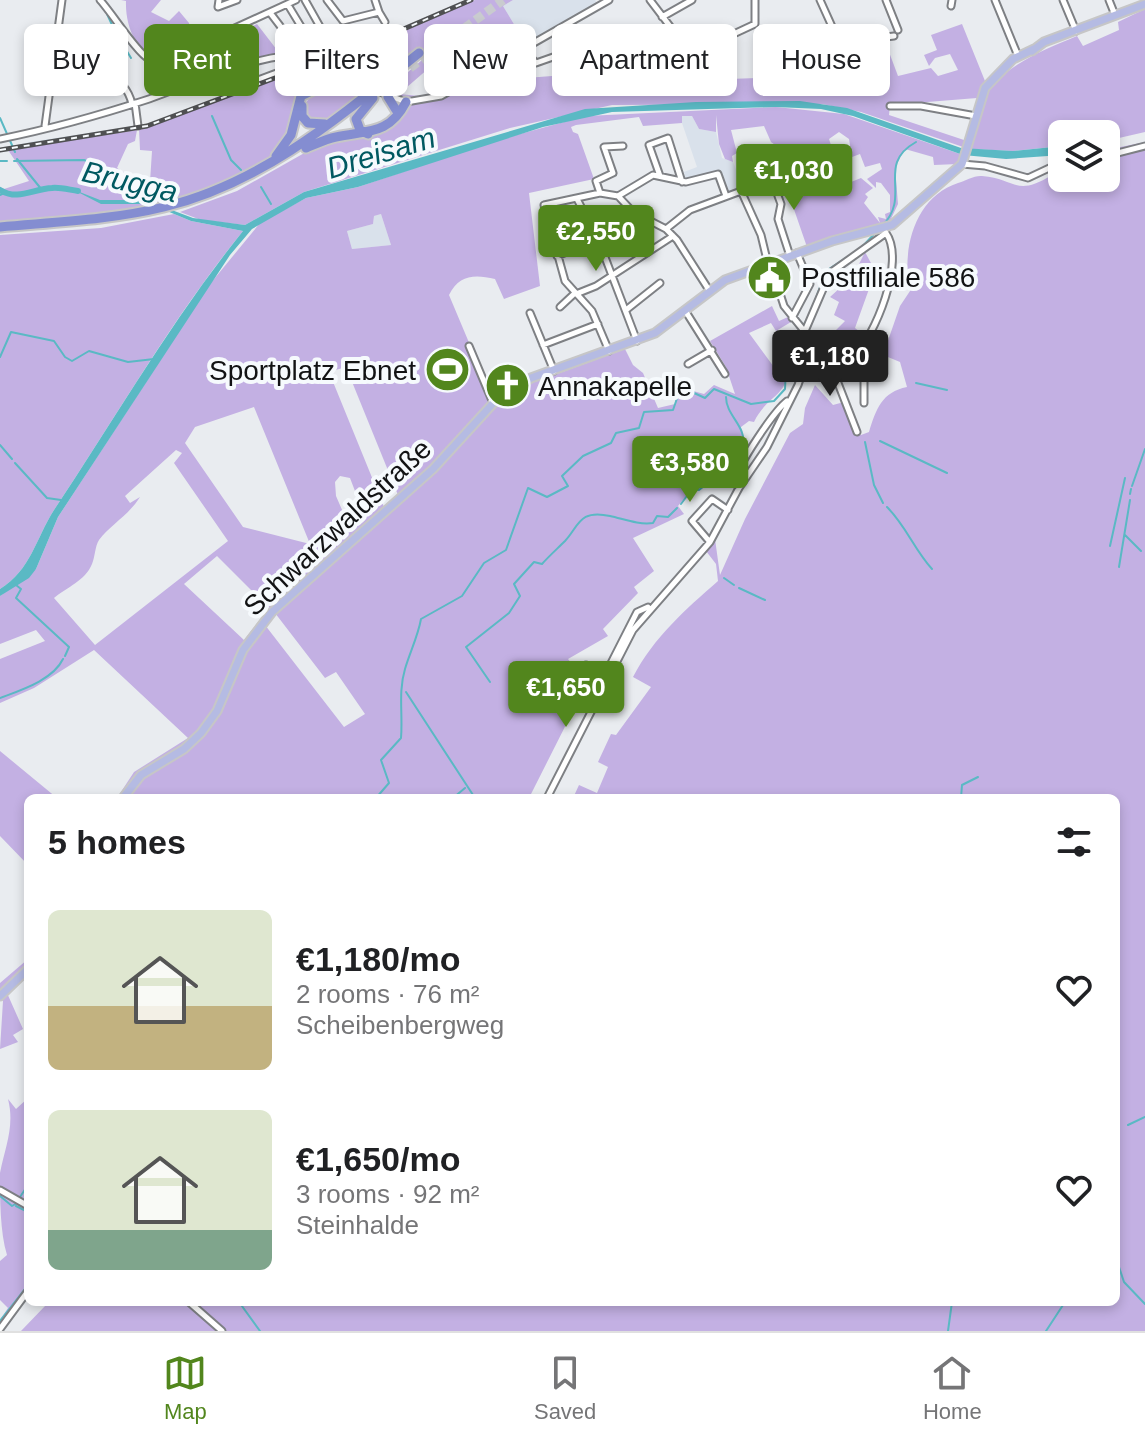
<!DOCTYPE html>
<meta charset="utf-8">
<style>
:root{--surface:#fff;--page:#f6f6f6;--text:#202124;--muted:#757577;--line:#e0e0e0;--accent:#52861d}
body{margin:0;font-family:Helvetica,sans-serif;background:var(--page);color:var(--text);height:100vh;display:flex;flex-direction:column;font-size:30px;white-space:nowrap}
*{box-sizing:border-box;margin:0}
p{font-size:26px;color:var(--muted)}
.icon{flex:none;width:44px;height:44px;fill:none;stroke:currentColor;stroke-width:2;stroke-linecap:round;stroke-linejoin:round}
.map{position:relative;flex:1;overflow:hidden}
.sheet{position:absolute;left:24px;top:794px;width:1096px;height:512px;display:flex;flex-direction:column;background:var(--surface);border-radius:12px;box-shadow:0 4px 12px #0003}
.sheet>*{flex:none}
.top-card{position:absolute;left:24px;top:24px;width:1098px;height:72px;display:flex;gap:16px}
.controls{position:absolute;left:1048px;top:120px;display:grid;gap:16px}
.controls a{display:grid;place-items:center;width:72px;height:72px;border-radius:12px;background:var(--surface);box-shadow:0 4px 12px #0003;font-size:40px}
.price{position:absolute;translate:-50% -68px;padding:0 18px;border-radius:8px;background:var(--accent);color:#fff;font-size:26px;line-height:52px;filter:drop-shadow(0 2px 4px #0008)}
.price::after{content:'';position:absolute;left:50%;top:48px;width:24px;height:18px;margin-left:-12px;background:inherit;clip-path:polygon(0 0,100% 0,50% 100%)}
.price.on{background:#222;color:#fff}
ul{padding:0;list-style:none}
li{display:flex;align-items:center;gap:24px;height:200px;padding:0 24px}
li span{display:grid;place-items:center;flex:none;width:224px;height:160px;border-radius:12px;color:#555}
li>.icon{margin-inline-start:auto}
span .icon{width:96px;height:96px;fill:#fffc;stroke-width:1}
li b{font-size:34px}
h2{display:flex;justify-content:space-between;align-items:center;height:96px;padding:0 24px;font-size:34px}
.chip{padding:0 28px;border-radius:12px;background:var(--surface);box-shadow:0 4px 12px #0003;font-size:28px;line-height:72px}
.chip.on{background:var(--accent);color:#fff}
.dock{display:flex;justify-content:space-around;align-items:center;height:112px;border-top:2px solid var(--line);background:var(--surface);font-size:22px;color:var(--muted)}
.dock a{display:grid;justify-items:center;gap:4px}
.dock .on{color:var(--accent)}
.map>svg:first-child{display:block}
.built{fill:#d9e1eb}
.green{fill:#c3b0e3;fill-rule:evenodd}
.water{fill:#5ab9c4}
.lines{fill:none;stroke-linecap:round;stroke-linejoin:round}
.stream{stroke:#5ab9c4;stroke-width:2}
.river{stroke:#5ab9c4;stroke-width:6}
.highway-tunnel{stroke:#c9cbcf;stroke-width:9;stroke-dasharray:9 4.5;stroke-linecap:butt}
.minor-casing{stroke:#7e8084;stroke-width:9}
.major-casing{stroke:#c6c6c7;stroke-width:11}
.highway-casing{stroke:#c6c6c7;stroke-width:13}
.minor{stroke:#fff;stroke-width:5}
.major{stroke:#b5bbe3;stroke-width:7}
.highway{stroke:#848dd1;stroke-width:9}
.rail-casing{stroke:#4f5052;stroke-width:5}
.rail{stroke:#f6fafd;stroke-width:2;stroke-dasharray:6;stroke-linecap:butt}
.minor-bridge-casing{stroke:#7e8084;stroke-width:9;stroke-linecap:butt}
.minor-bridge{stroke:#fff;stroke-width:5}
.labels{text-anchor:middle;stroke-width:8;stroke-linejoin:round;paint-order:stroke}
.poi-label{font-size:28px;fill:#121314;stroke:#f6fafd;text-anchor:start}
.street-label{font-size:28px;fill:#121314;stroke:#f6fafd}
.water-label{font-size:30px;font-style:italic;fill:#005961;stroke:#f6fafd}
</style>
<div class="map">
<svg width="1145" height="1331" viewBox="0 0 1145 1331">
<rect width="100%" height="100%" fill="#e9ecf0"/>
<path class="built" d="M468,0H475L390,37L147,127L0,152V149L30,142L147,124L392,33Z
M513,0H595L597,3L526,44L503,6Z
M669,116H692L699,129L716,132L722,158L733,162L744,189L727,194L719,172L686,180L684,172L697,167L682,123H669Z
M381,214L391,245L352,249L347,231L373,224L374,216Z"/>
<path class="green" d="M121,0H161L151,12L169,21L179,11L189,23L191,35L176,43H160L159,48L166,49L165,61C137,57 125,27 126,1Z
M475,0H513L503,6L526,44L509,54L513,62V79L552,76L572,69L606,63L649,75L682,74L729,79L816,76L827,75L826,61L832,60L834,79L847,82L844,59L852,57L856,80L866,79L864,56L872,55L876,80L887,78L883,53L889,52L898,76L931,68L938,76L958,70L950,54L935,58L929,66L924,55L937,50L931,35L962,24L985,81L977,98L890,105L889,115L967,141L966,148L861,112L822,104L612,105L510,128L304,192L245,225L201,220L180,212L237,191L322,143L386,131L397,122L409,100L386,91L429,54L426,51L374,84L335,58L357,49L360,52L389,49L390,37ZM444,55L480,62L483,68L429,97L399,94Z
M1145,9V132L1106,141V134H1062V146L1013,151L971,149C975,133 977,115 984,100C998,67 1046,49 1077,36L1083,46L1119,30L1118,22Z
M257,24L277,50L353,40L357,46L317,62L313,59L285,61L284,57L242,63L234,51L233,36Z
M326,61L333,68V77L306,91L278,152L254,169L201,192L127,210L0,223V187L4,189L29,181L8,150L137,130L135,141L128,144L117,168L138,181L150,182L152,151L140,150L139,129Z
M352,76L369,89L325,121L318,124L304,116L303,107L310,97Z
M776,107L844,114L963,155L958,164L934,165L933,157L905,149L895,167L898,204L889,223L807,247L780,169L778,147L771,142L764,126L731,130L737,153L732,156L733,162L725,159L719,144L716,115V132L699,129L692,116H682V123L643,126L639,117L576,125L571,127L573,132L578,134L594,179L529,193L540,286L504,299L495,279C474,274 459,275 449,295L486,383L532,374L535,382L625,349L633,365L643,373L658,408L675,404L676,389L679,387L704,394L714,385L735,394L726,367L710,341L772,306L779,321L788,317L791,322L776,331L771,323L749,333L782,378L786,369C778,353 788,341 798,329L804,334L786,356C794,397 768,392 754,422L749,421L741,427L743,445L716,460L709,482L698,490L692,489L678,506L684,514L633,538L654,571L634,587L638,593L603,629L608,636L568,659L587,683L529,798H117L134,772L188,738L94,650L34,688L0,703V659L45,641L36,630L0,644V596L36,569L58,517L210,284L260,223L306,198L358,187L498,140L586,116ZM839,132L849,139L852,157L860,154L865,167L880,163L882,169L867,179L876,188V182L881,183L890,195V212L885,214L886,219L878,217L880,223L864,203L868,197L865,194L873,188L861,178L846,184L841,169L849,166L837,163L829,139ZM381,214L391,245L352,249L347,231L373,224L374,216ZM346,367L398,495L384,507L329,372ZM254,407L310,544L243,527L185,443L195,427ZM176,450L182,453L174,463L228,541L95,645L54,598C67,587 85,581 92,564C95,557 95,546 99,540C110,525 128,516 140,497L130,503L125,496ZM340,476L350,478L363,512L346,519L336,496L335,482ZM217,556L269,608L244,640L184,584ZM275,613L325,678L336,672L365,714L344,727L265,625Z
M1145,142V1331H21L46,1305L53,1302H1116V798H573L579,785L597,793L608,767L598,762L611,734L616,735L651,687L633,677C654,637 685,610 718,581L716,564L706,551L715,539L720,575L745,519L790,433L803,424L805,408L815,385L833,405L844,402L854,431L861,435L869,432C876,409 882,392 907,387L900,362L883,355L900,306L910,291C901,249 915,197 958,183C965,181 975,175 982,176C1015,178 1015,198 1052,175L1051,170L1062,167V178H1106V150Z
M174,214L191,221L243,231C173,317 116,417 54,510C36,538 31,570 0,589V235L101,228Z
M865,252L872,265L868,272L873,276L866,285L869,289L855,328L868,338L852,356L841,341L823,352L840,339L835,331L845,321L834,315L839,302L830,297L853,276Z
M0,751L57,798H28V865L0,836Z
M28,959V971L7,993L23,1029L13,1035L18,1042L0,1049L3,1001L0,999V983Z
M28,1098V1193L23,1199L28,1204V1288L0,1328V1320L8,1308L0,1300V1261L7,1255C0,1232 0,1199 0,1173C5,1147 15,1126 8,1099L16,1109Z"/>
<path class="water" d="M800,101L847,108L961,148L1013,151L1062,146V155L1006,159L963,155L853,116L821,109L776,107L612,112L543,127L358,187L306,198L252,229L230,255L58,517L36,569L29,578L0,596V589C31,570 36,538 54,510C116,417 173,318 243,231L191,221L150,204H101L72,189L100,200H145L193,218L245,225L304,192L585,109L696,102Z"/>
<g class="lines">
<path class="stream" d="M107,14L113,27
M116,33L131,58
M212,116L231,160L241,170
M0,118L15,152
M17,159L42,190
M0,161H7
M14,161L84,160L139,182L162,183L177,195
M261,187L271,204
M0,195L4,193
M883,225C912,195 875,165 916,142
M861,248L876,232
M810,314L826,271L852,254
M0,357L11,332L54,341L65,357L72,361L89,351L128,362L154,359
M916,383L947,390
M880,441L947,473
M865,442L874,485L883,503
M0,445L12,459
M15,463L47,498L61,500
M1132,486L1145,449
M1130,494L1131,489
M681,504L692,489L699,490L708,483L717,461L743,446C747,426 726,416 726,397
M887,507C906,526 914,549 932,569
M1125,535L1141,551
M1110,546L1125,478
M1119,567L1130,500
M724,578L734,585
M16,585L21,589L16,598L69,647L65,656
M739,588L765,600
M490,682L466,647L509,613L520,596L514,584L534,562L542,564C549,556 557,549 565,541C579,526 579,509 610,516C624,519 638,525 653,523L657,516L668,517L677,508
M406,692L475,798
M0,698C21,690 53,680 63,659
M376,798L389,783L381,760L401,738C403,715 398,692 405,669C410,652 418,636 421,619L462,596L484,563L506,550L528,488L547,497L568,486L562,476L583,456L611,443L616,433L639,428L644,412L673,410L681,387L705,398L714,389L751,404L774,401L785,389L787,348L807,320
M453,798L465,788
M961,798L962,785L978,777
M1128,1125L1145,1117
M1116,1127L1119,1126
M0,1196L12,1206L17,1203
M20,1197L28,1185
M16,1206L28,1212
M1116,1258L1124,1282L1145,1304
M239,1302L260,1331
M0,1321L28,1285
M948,1331L952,1302
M1046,1331L1065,1302"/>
<path class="river" d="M0,190C18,201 33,189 52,188C60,187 70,190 78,191"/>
<path class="highway-tunnel" d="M410,68L503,0"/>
<defs>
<path id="minor" d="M100,0C112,13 137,53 149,59C170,69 194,56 208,77
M219,0L218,7L237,0
M305,0L323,32
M327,0L343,21L379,12L375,0
M650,0L685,46L725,38L755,24V0
M820,0L839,42
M886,0L898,30
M995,0L1018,56
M1063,0L1076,31
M1109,0L1115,15
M288,5L305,33
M951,6L952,0
M379,12L385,22
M271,14L287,35
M662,17L692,0
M230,33L231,63L242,86L282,71
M725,38L730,64L726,75
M814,46L894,36
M523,49L536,63L593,43
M54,60C84,65 124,69 132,104
M166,63L169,58L296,0
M508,69L527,56
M380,92L406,102L441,96L609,0
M135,103L138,126
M890,106H921L976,116
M45,126L62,0
M0,139C50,129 100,115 149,99C201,81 278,42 334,59C346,63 358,76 369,84
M1106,156L1145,146
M962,164L985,166L1028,178L1062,162
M660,176L649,145L668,138L682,182
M600,193L596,181L613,173L604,147L623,146
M742,193L761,235L768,264
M618,196L653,175L686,182L718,174L726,196
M778,196L781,204L778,219L790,256
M577,199L598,239L637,341
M666,229L690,210L760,184L752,150
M600,245L628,236L649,221
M557,256L598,239
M576,294L596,286L673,236
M560,307L575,293
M626,310L660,283
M686,312L725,374
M530,313L554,371
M792,318L810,284L797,253
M805,331L830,273L886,233
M543,345L598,324
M469,346L493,403
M812,350C830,363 847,355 864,364V403
M609,351L592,311L565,281L544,205L600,193L618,196L633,212L666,229L677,240L709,290
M853,358C875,336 906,261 886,233
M829,360L857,432
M688,364L712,350
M739,488L734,482C738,465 773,412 787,401
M709,541L692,521L712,499L728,510
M586,665L606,673
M606,673L637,612L648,607
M547,798L633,630L710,542L739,488L767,447L798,385L813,342L784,306L770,263
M0,1190L28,1206
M189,1302L222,1331
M0,1329L28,1291"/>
<path id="major" d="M1032,51L1044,42L1145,4
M123,798L141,775L184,749L201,733L217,711L243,650L272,612L433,469L498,398L531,378L655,333L725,280L832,241L892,225L962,164L985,88L1013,59L1034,49
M0,996L28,969"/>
<path id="highway" d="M336,83L354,73
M388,97L396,110
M302,106V116L308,123L325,124
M368,134L360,130L356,119L373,98
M306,148C316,144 326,139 336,137C368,130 389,135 406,102
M276,156L291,135L301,96L330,82L346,67
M0,227C55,222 111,220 164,207C264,183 342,115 419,53"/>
</defs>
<use href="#minor" class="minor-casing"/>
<use href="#major" class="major-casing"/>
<use href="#highway" class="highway-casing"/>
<use href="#minor" class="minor"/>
<use href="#major" class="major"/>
<use href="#highway" class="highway"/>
<defs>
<path id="rail" d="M0,150L147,126L392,34L471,0"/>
</defs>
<use href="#rail" class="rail-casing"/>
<use href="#rail" class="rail"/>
<defs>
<path id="minor-bridge" d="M369,84L380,92"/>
</defs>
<use href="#minor-bridge" class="minor-bridge-casing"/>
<use href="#minor-bridge" class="minor-bridge"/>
</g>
<defs>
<symbol id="civic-disc" viewBox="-11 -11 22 22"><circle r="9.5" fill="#52861d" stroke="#f6fafd"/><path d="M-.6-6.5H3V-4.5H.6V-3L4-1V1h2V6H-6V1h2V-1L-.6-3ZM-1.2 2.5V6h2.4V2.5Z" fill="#fff"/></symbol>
<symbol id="stadium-disc" viewBox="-11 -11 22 22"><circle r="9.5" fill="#52861d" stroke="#f6fafd"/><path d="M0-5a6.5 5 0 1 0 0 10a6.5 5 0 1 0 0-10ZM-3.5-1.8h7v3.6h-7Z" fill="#fff"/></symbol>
<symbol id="church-disc" viewBox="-11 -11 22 22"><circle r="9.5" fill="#52861d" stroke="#f6fafd"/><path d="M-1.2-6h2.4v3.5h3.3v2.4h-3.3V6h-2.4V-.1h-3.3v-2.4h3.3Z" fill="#fff"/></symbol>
</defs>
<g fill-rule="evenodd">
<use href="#civic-disc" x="744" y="252" width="51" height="51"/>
<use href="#stadium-disc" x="422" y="344" width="51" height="51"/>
<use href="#church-disc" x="482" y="360" width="51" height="51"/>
</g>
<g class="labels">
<g class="poi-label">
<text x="801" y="287">Postfiliale 586</text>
<text x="416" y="380" text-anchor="end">Sportplatz Ebnet</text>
<text x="538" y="396">Annakapelle</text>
</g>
<g class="street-label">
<text transform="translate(337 527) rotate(-43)" y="10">Schwarzwaldstraße</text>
</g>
<g class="water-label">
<text transform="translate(381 153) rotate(-17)" y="10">Dreisam</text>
<text transform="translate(130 182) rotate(13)" y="10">Brugga</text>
</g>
</g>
</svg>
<div class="controls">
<a><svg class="icon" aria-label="layers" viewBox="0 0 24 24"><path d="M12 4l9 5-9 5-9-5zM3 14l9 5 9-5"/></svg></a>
</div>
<b class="price" style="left:794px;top:212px">€1,030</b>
<b class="price" style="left:596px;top:273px">€2,550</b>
<b class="price on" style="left:830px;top:398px">€1,180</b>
<b class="price" style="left:690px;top:504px">€3,580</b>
<b class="price" style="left:566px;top:729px">€1,650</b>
<div class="top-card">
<a class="chip">Buy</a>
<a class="chip on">Rent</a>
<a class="chip">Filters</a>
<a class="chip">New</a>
<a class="chip">Apartment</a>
<a class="chip">House</a>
</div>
<section class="sheet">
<h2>5 homes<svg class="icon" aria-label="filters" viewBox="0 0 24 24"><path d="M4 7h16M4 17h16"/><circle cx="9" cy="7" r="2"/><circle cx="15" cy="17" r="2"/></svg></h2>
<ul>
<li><span style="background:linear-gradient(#dfe7d0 60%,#c2b280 0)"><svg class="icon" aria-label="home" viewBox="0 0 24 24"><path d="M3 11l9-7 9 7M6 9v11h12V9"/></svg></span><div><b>€1,180/mo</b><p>2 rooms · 76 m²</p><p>Scheibenbergweg</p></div><svg class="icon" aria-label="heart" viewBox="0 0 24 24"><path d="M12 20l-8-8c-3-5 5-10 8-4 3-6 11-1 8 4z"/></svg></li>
<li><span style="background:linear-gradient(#dfe7d0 75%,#7fa58c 0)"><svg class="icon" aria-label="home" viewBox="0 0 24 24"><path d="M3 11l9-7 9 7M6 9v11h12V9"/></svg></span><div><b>€1,650/mo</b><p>3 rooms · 92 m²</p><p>Steinhalde</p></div><svg class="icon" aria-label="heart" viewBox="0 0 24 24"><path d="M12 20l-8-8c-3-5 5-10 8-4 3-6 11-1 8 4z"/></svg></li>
</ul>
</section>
</div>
<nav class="dock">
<a class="on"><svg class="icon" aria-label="map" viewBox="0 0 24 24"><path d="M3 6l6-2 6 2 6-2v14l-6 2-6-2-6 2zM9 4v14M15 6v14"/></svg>Map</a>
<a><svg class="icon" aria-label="saved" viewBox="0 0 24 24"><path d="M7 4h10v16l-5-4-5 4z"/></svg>Saved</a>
<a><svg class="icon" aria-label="home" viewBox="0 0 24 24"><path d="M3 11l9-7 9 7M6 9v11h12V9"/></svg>Home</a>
</nav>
